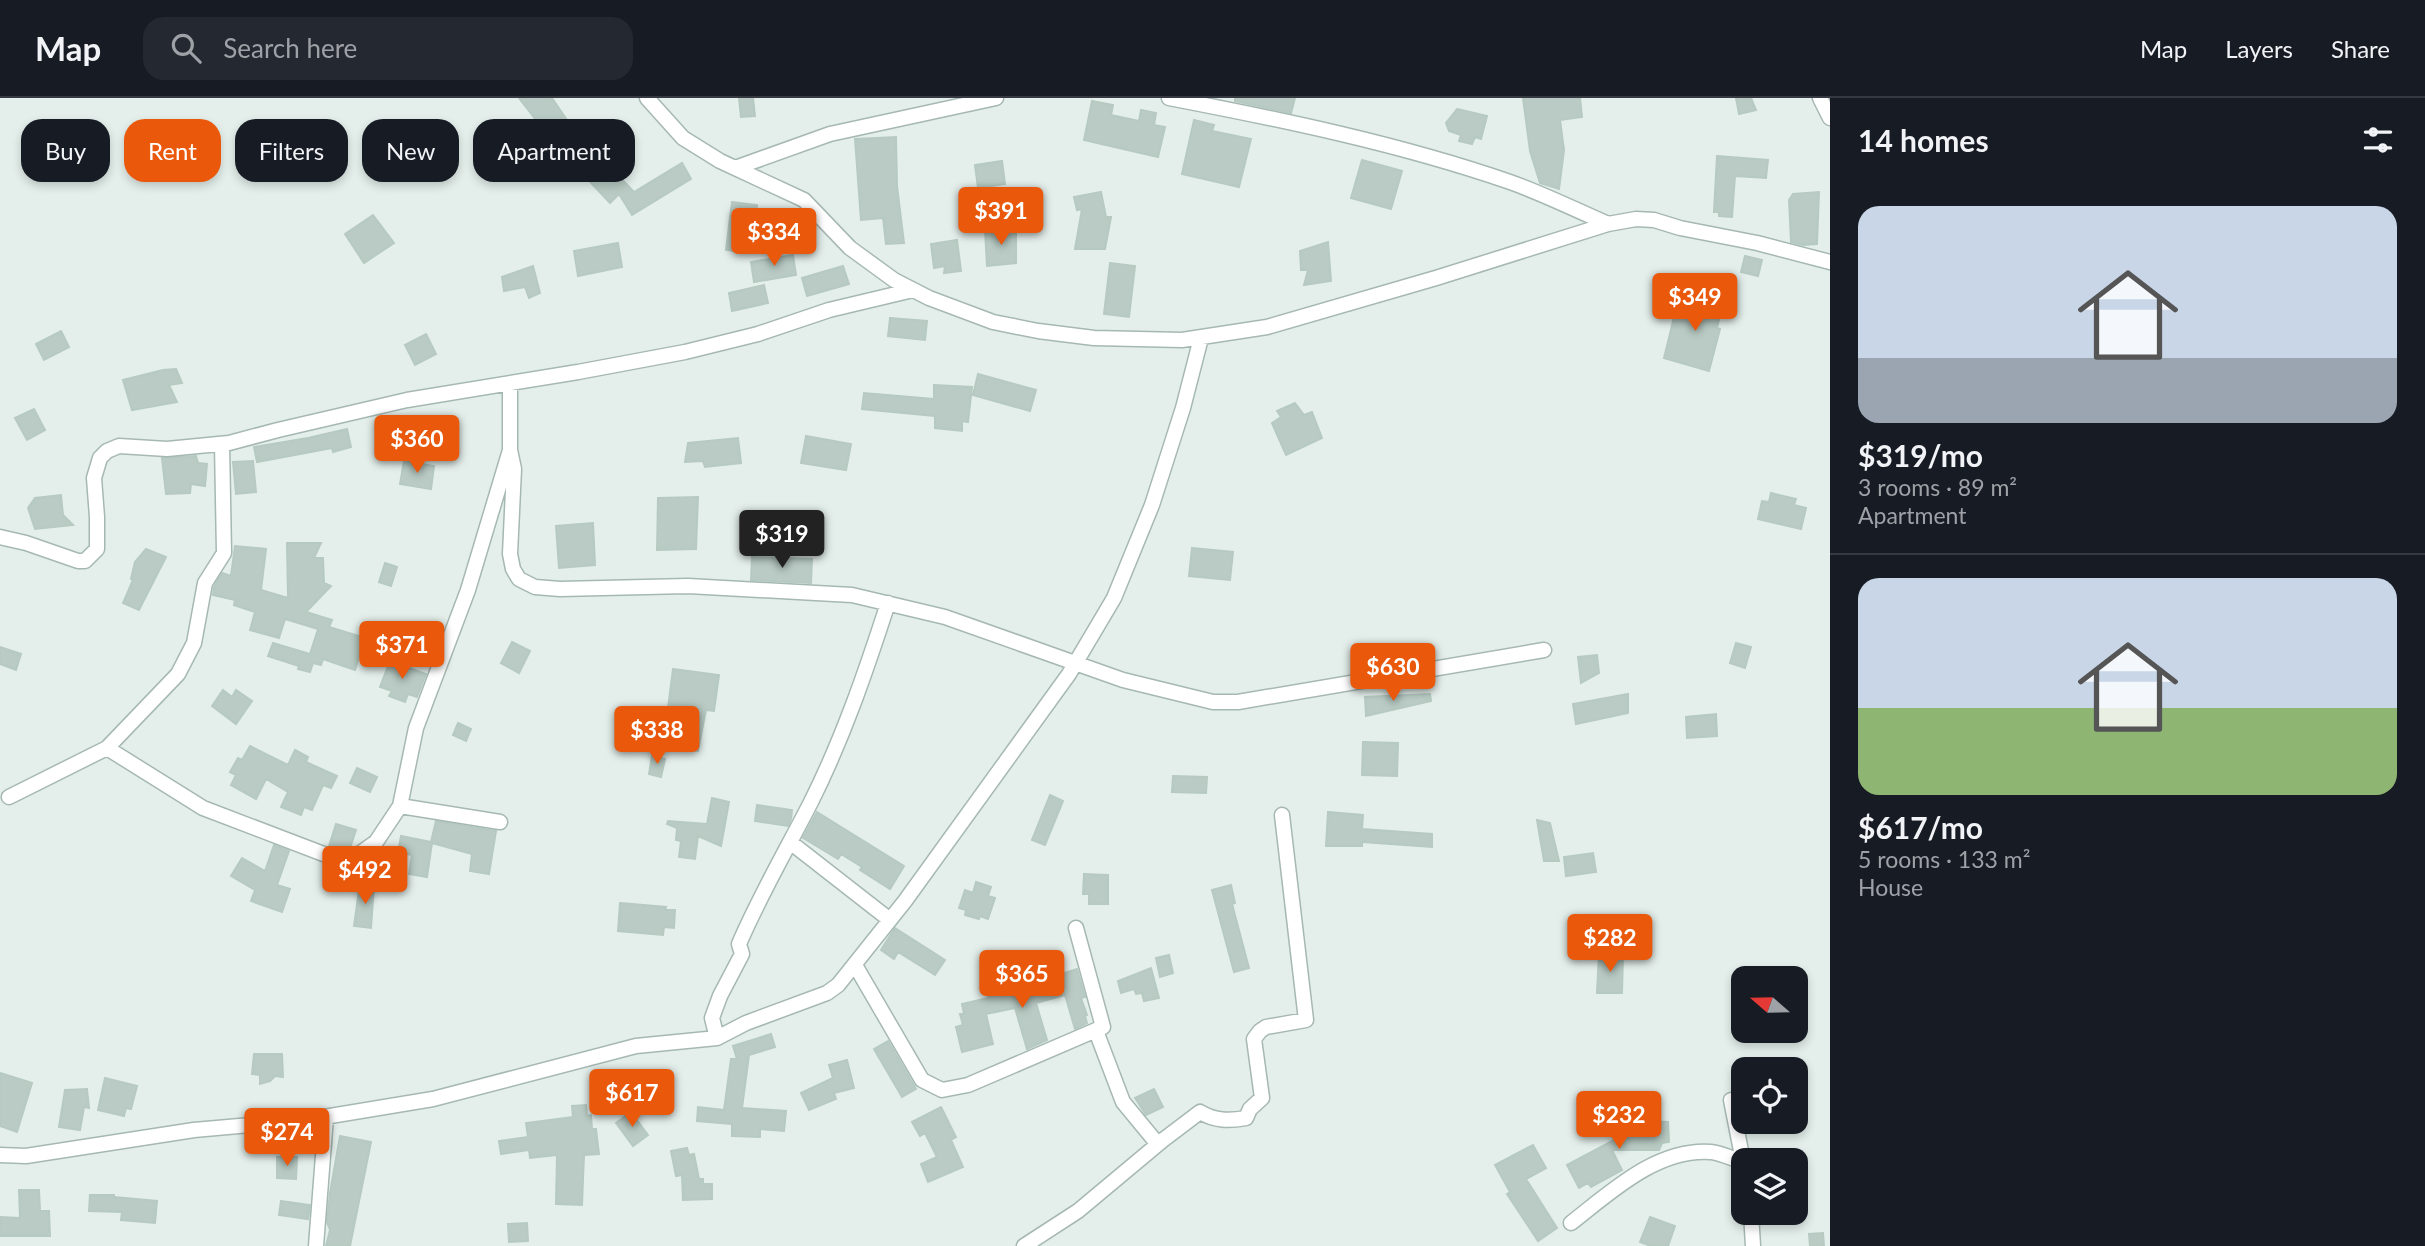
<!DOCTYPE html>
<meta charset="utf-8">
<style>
:root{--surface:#171b24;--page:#242831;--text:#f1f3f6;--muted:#9ea1a6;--line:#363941;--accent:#ea580c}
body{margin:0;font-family:Lato,sans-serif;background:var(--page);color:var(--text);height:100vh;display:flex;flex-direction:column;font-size:26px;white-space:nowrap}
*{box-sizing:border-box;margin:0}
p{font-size:23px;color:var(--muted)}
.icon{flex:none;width:38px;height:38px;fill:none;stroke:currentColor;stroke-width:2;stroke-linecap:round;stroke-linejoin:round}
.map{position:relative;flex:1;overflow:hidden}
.sheet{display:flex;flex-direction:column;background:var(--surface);width:595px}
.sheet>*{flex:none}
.hud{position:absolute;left:21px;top:21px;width:665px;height:63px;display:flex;gap:14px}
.needle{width:46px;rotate:290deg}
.buttons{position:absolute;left:1731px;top:868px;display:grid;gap:14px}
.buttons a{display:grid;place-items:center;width:77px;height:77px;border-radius:14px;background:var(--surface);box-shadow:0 4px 10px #0003;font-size:35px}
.price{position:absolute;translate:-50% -60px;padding:0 16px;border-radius:7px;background:var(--accent);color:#fff;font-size:23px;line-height:46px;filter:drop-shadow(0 2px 4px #0008)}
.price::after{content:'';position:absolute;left:50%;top:42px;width:21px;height:16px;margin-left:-10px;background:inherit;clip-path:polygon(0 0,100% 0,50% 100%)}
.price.selected{background:#222;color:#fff}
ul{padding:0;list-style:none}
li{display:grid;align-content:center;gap:14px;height:371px;padding:0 28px}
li+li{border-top:2px solid var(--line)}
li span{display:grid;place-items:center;height:217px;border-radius:21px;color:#555}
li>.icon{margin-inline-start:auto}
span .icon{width:126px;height:126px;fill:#fffc;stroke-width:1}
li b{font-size:30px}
h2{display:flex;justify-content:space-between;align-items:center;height:84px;padding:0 28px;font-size:30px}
.tag{padding:0 24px;border-radius:21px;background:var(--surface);box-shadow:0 4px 10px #0003;font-size:24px;line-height:63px}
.tag.selected{background:var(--accent);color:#fff}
header{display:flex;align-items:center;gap:42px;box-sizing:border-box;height:98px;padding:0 35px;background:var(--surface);border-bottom:2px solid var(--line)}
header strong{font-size:33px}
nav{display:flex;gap:38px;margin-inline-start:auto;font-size:24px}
.search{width:490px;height:63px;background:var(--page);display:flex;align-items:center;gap:18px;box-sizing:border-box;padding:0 24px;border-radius:21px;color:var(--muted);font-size:26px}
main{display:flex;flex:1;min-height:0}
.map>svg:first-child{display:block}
.building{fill:#b9cbc4;stroke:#b6cac2;stroke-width:2}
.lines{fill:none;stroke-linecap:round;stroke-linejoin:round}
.street-casing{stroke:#a6b8b3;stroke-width:17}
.street{stroke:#fff;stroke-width:14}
</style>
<header>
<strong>Map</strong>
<div class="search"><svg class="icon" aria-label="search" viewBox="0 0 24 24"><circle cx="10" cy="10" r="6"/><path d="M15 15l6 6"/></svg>Search here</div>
<nav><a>Map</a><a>Layers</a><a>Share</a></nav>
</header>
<main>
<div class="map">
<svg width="1830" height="1148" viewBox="0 0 1830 1148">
<rect width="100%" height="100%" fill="#e4efeb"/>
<path class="building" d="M519,0H552L571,28L634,94L682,65L691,81L632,117L619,96L610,105L553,44Z
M739,0H753L755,18L741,19Z
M1235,0H1295L1291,15L1235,3Z
M1523,0H1580L1582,19L1560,22L1564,52L1559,91L1540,85L1530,53Z
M1736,0H1751L1756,12L1739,16Z
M1092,3L1113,7L1111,17L1139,23L1141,12L1156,15L1154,27L1165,29L1158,59L1084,42Z
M1457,11L1487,18L1481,41L1475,39L1472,46L1459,43L1461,37L1449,33L1446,25Z
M1194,22L1214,27L1212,33L1251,41L1239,89L1182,76Z
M896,39L897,88L904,145L886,146L883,120L861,122L855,41Z
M1717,58L1768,62L1766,80L1735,78L1732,119L1719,118V114H1714Z
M1362,62L1402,73L1391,111L1351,100Z
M1002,63L1005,86L978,90L975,67Z
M1101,94L1106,119H1111L1105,151H1075L1082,111L1077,112L1074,99Z
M1819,94L1817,146L1803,147L1791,144L1789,102L1793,96Z
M732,104L757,107L751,155L726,152Z
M373,117L394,145L364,165L345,136Z
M1016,130V165L987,168L985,132Z
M957,142L961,173L944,175L945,168L934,170L931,146Z
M1328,144L1331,183L1304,187L1308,172H1301L1300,153Z
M618,145L622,169L578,178L574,153Z
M793,157L796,177L754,184L751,164Z
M1745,158L1762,162L1758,178L1741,174Z
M1110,165L1135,168L1129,219L1104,216Z
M533,168L540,195L529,200L525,189L504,193L502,179Z
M843,168L849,186L807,198L802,180Z
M764,187L768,205L732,213L729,195Z
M1698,197L1723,205L1717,230L1720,231L1709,273L1664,260L1678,203L1685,205L1686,201L1696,204Z
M890,220L927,223L925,242L888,238Z
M61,233L69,249L44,262L36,246Z
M426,236L436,256L415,267L405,247Z
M176,271L182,285L169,287L177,304L132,312L123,282L163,272Z
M978,276L1036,292L1030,313L973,297Z
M934,287L972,289L968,324L962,323V333L935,330V318L862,311L864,295L934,301Z
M1295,305L1304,317L1312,314L1322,340L1286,357L1272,325L1281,319L1277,313Z
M34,311L45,332L27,342L15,320Z
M347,331L351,349L333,354L332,350L257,364L254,349L308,340Z
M380,335L410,337L408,361L377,358Z
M806,338L851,346L846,372L801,365Z
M738,340L741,365L705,369L703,363L685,364L688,345Z
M196,358L198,365L207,366L205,388L191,386L190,395L166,396L162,360Z
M253,363L256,394L236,396L233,364Z
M404,363L434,368L431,391L400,386Z
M1771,395L1796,401L1794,407L1806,410L1801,431L1758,421L1762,403L1769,404Z
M61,397L63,417L73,427L35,431L28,410L35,400Z
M698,399L696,451L657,452L658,400Z
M593,425L595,467L559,470L556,428Z
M287,445H321L314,460H323L324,485L331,488L306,514L332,522L329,529L365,540L355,572L323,561L321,567L313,565L310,574L298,571L299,568L268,558L273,545L310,556L318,531L285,521L279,540L250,532L255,514L234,507L235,502L213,497L214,489L222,475L231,478L235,448L266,451L261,492L288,500Z
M1192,450L1233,454L1230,482L1189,478Z
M146,451L166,459L139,512L123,505L133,482L131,481L135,464Z
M752,459L812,461L811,485L751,482Z
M385,465L397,469L391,488L379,484Z
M512,544L530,553L519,575L501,565Z
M1736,545L1751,549L1745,570L1730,565Z
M0,549L21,556L16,572L0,566Z
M1597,557L1599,575L1581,585L1578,559Z
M390,563L426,576L417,599L408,596L405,604L389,598L392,593L380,589Z
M673,571L719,577L714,613L706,612L698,653L663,649Z
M223,592L232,599L236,592L252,603L236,626L212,608Z
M1430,596L1431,603L1366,618L1365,599Z
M1628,596V615L1576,626L1573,606Z
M1716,616L1717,638L1687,640L1686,619Z
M458,625L471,631L466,643L453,637Z
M1363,644L1398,645L1397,678L1362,677Z
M250,648L288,667L295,652L308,659L306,664L337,678L331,690L323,687L312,712L304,709L301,717L281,709L288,694L266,681L256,701L231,687L236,677L230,674L238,660L242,662Z
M652,658L665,661L661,679L649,676Z
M357,670L377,679L370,694L350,685Z
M1173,678L1207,679L1206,695L1172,694Z
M1050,697L1063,703L1045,747L1032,742Z
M712,700L729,704L721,748L698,738L695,761L679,759L681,743L676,742L677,730L667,726L668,723L707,726Z
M757,707L792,712L791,721L788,728L755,723Z
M817,714L904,768L890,791L860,772L862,769L841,756L838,761L803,740Z
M1328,714L1363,717L1362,731L1432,736V749L1362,744V748H1326Z
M1537,722L1550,725L1559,763H1544Z
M436,723L496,733L489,776L470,773L472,756L432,745L427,779L409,776L412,757L398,755L401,738L431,744Z
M336,726L356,732L350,750H336L329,748Z
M274,747L289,753L277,787L290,791L282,814L251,803L255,792L231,778L242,760L265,773Z
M1593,755L1596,774L1566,778L1564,759Z
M1084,776L1108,777V806H1089V796H1083Z
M976,784L991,789L988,798L995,800L988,821L980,818L979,821L965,817L966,812L959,810L965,792L973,795Z
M360,785L374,787L371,830L354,828Z
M1231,787L1235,805L1232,806L1249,870L1234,874L1212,792Z
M620,805L666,809L665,812H675L674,830L664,829L663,837L618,833Z
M895,830L945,862L935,877L898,854L894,861L881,852Z
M1599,856H1623L1622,895H1597Z
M1169,857L1173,875L1160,879L1156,860Z
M1151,870L1159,900L1144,903L1142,895L1136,896L1134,891L1121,895L1118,883Z
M1077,871L1085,899L1081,900L1087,917L1085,918L1087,925L1075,931L1065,897L1036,905L1047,942L1027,951L1015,910L986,916L993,946L962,954L956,929L963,927L960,916H964L962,906L988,900V896L1021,889Z
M771,936L775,949L749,957L742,1010L786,1013L784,1033L760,1031V1039L732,1038V1026L697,1023L698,1009L724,1012L731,961H737L733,948Z
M888,943L916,991L902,999L874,951Z
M254,956H282L283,979L275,978L270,983L260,986V977L252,976Z
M847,962L854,990L834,995L836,1001L809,1012L801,995L833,980L829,967Z
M0,975L32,985L17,1034L0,1028Z
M105,980L137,988L131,1011L126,1010L124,1018L98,1012Z
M87,991L89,1010L84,1009L80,1032L59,1029L65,992Z
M1154,991L1163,1009L1146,1017L1135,1000Z
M586,1007L587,1018L591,1017L592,1031H596L599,1056L584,1057L582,1107L556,1106L557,1057L530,1060L529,1052L501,1056L499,1043L528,1039L526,1025L573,1019L572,1008Z
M941,1009L956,1039L951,1042L963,1069L928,1084L921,1066L937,1059L925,1035L920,1038L912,1024Z
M631,1014L648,1037L633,1048L616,1025Z
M1618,1022L1668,1024L1669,1044L1662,1045L1659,1052H1612L1622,1072L1591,1089L1588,1085L1579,1090L1567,1067L1618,1040Z
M340,1038L371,1044L350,1148H326L330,1132L327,1124L330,1095Z
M1533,1047L1546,1070L1526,1081L1557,1130L1538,1143L1507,1096L1510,1094L1495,1067Z
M687,1050L689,1057L694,1056L699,1081H703V1086H712V1101L683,1102L682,1077L676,1078L671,1053Z
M277,1059H297L296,1081L277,1080Z
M19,1092H39L40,1113H49L50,1138H0V1119L20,1120Z
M90,1097H114V1099L157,1103L155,1125L121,1122L122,1114L89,1113Z
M281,1103L310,1107L308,1121L279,1117Z
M1650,1119L1675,1128L1668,1148H1651L1640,1144Z
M527,1125L528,1143L509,1144L508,1126Z
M1823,1135L1824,1148H1810L1809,1136Z"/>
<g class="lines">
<defs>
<path id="street" d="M647,0L683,40L720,63L804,102L850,150L894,182L929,200L993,224L1038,233L1094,240L1182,242L1267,229L1436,180L1608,126L1636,121L1654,122L1680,130L1757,145L1830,164
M1169,0C1284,22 1400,46 1510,84C1544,96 1576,112 1608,126
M1820,0L1830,20
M735,70L830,36L996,0
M510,352L514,371L510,456L513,471L519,481L535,489L560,491L688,488L852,497L945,519L1123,582L1213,604H1238L1544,552
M0,439L26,445L78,463H85L97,451V419L94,380L100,360L107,353L119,348L167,351L229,345L278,332L407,302L578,274L685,254L758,236L829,212L913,192
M107,650L203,710L334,760L355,759L376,744L400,708L416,630L468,492L510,352V286
M9,699L107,650L178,576L194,545L205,485L224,455L222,346
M400,708L500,724
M790,744L890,822
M855,867L922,982L942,992L968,987L1103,929L1076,830
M1096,933L1123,1004L1156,1044L1163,1042L1200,1014C1215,1023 1229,1023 1246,1020L1250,1011L1262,1000L1254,941L1260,933L1266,929L1306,922L1282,717
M717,940L712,920L720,898L742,856L739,846C760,797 787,751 811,704C843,640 866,573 888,505
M1731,1002L1743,1063
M0,1057L26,1058L194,1032L306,1022L433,1001L636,948L717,940L746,925L827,895L838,887L905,803L1069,576L1114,500L1152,407L1183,310L1201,240
M1751,1115L1753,1148
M1571,1125C1611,1094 1657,1050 1711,1054C1721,1055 1733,1061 1743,1064
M316,1148L326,1019
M1024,1148L1078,1113L1163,1042"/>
</defs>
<use href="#street" class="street-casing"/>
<use href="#street" class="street"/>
</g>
</svg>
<div class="buttons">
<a><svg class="needle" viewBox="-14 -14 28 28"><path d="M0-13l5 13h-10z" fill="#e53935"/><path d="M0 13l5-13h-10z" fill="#9ea1a6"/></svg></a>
<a><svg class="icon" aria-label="locate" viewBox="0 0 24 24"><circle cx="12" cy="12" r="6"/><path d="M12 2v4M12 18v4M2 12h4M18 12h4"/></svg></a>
<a><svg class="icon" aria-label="layers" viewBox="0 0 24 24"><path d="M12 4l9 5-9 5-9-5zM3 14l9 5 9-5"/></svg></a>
</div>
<b class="price" style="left:1001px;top:149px">$391</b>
<b class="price" style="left:774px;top:170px">$334</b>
<b class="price" style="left:1695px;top:235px">$349</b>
<b class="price" style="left:417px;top:377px">$360</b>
<b class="price selected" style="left:782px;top:472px">$319</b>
<b class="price" style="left:402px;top:583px">$371</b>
<b class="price" style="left:1393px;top:605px">$630</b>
<b class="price" style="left:657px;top:668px">$338</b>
<b class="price" style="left:365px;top:808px">$492</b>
<b class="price" style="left:1610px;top:876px">$282</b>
<b class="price" style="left:1022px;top:912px">$365</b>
<b class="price" style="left:632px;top:1031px">$617</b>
<b class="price" style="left:1619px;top:1053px">$232</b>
<b class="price" style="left:287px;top:1070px">$274</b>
<div class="hud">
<a class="tag">Buy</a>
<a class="tag selected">Rent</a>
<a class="tag">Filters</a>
<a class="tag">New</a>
<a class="tag">Apartment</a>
</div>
</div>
<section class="sheet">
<h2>14 homes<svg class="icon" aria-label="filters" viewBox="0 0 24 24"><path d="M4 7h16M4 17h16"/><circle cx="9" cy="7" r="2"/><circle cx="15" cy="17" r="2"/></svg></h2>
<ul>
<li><span style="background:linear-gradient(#c9d6e8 70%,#9aa5b1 0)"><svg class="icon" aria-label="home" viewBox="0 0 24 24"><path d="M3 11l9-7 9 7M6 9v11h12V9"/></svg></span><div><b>$319/mo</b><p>3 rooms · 89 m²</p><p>Apartment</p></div></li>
<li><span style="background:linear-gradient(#c9d6e8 60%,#8fb573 0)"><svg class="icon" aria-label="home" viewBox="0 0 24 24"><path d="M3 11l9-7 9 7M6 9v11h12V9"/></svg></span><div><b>$617/mo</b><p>5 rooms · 133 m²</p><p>House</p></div></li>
</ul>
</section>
</main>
